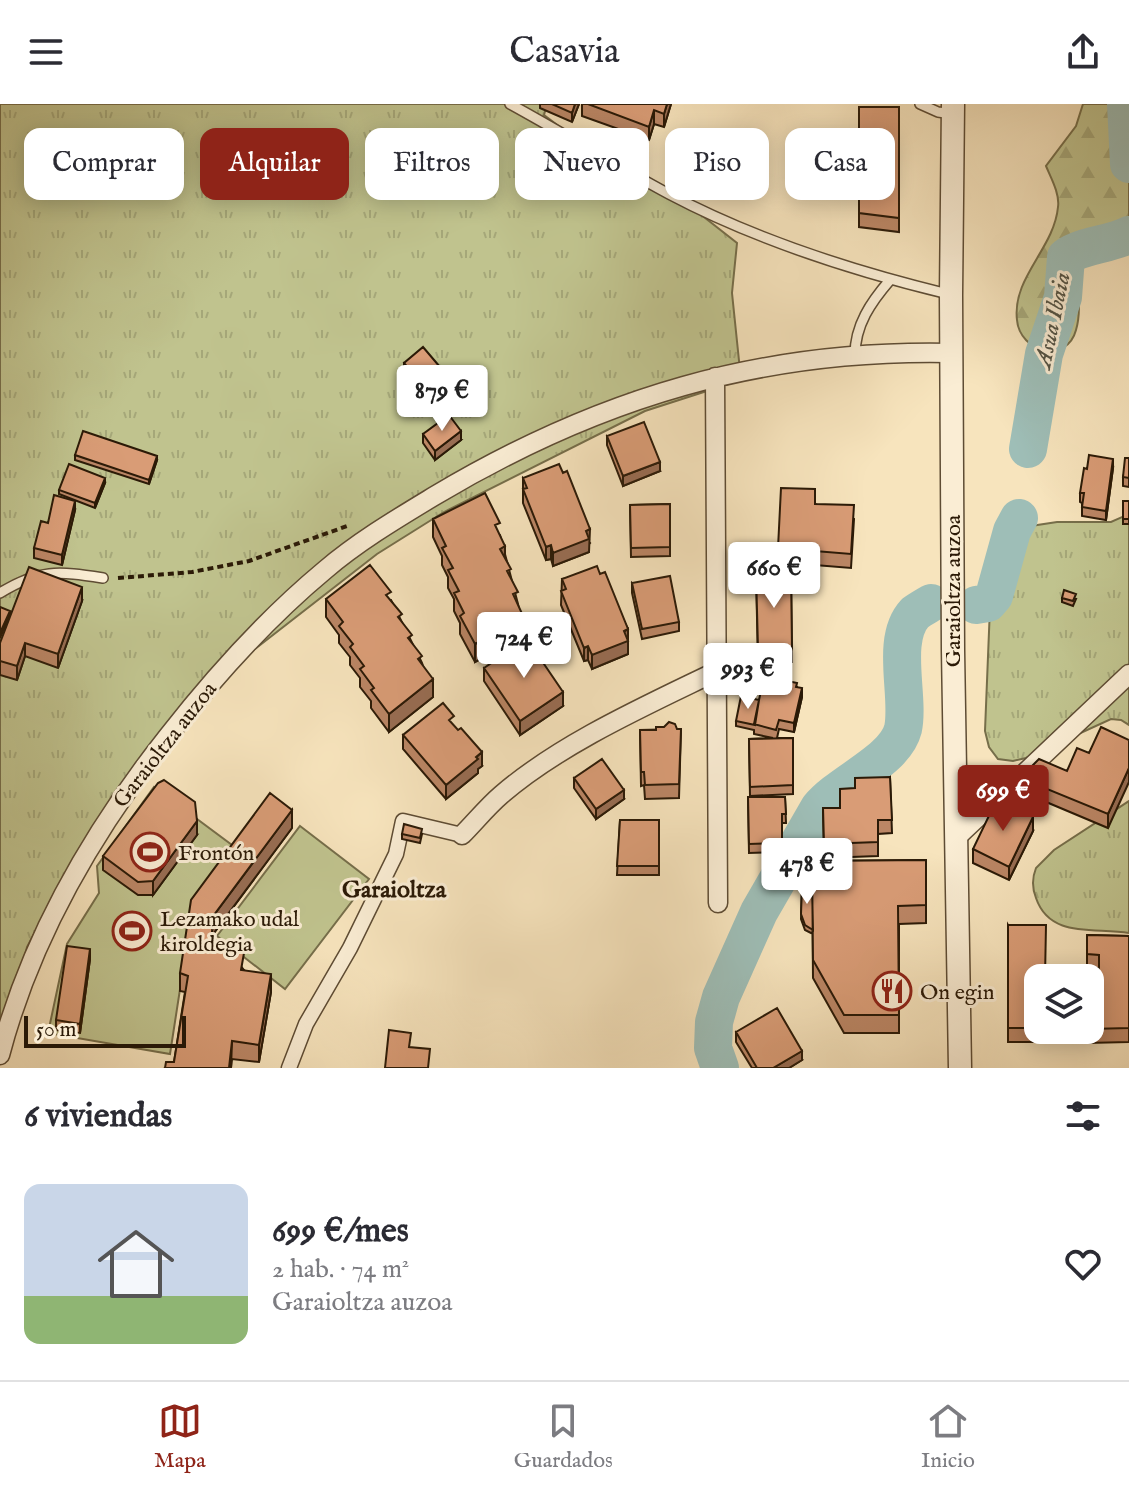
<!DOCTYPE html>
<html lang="es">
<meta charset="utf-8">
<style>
:root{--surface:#fff;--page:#f7f7f7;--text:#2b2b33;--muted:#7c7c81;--line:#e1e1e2;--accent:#8f2418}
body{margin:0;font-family:"IM FELL English",serif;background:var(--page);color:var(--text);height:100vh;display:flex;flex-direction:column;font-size:30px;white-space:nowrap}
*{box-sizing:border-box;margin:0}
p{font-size:26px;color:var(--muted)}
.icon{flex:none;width:44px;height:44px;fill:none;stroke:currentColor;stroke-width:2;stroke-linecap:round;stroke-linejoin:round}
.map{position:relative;height:964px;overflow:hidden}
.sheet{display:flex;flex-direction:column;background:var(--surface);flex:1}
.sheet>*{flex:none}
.banner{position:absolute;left:24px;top:24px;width:1082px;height:72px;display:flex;gap:16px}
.buttons{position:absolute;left:1024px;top:860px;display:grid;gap:16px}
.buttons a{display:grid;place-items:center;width:80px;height:80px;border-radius:16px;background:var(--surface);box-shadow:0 4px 20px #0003;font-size:40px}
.scale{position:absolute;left:24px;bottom:20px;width:162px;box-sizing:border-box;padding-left:8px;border:4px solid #2b1a07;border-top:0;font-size:22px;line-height:28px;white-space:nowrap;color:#2b1a07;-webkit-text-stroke:6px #faedd4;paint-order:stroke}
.price{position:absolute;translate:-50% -68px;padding:0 18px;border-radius:8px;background:#fff;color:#222;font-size:26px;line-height:52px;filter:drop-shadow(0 2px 4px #0008)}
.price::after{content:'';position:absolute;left:50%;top:48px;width:24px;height:18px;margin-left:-12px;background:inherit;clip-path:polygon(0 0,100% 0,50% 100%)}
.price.selected{background:var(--accent);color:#fff}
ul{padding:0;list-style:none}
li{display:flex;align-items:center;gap:24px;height:200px;padding:0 24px}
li+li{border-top:2px solid var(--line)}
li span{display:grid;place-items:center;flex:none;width:224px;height:160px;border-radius:16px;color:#555}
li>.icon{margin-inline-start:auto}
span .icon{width:96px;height:96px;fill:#fffc;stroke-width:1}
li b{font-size:34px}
h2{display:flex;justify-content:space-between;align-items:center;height:96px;padding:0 24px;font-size:34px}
.pill{padding:0 28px;border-radius:16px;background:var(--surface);box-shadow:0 4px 20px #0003;font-size:28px;line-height:72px}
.pill.selected{background:var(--accent);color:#fff}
header{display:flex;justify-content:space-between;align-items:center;height:104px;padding:0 24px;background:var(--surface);font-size:36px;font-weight:600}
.tabs{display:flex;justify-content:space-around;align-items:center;height:112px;border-top:2px solid var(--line);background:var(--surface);font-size:22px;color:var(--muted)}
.tabs a{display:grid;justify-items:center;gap:4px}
.tabs .selected{color:var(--accent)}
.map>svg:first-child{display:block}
.grass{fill:url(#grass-tufts);stroke:#766e4a;stroke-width:2}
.forest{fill:url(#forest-firs);stroke:#766e4a;stroke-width:2}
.garden{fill:#c0c38e;stroke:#766e4a;stroke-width:2}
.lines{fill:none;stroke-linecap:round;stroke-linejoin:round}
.river{stroke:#9ebeb7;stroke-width:38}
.service-casing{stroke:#5e4c34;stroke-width:12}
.pedestrian-casing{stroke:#5e4c34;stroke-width:17}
.minor-casing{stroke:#5e4c34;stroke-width:21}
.tertiary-casing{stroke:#5e4c34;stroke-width:25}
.path{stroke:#2b1a07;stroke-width:4;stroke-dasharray:6 4;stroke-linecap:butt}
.service{stroke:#faedd4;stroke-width:9}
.pedestrian{stroke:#faedd4;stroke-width:14}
.minor{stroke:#faedd4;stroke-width:18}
.tertiary{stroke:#faedd4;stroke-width:22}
.wall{fill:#bb8665;stroke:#2b1a07;stroke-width:2}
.shaded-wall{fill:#986d53;stroke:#2b1a07;stroke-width:2}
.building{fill:#d99c76;stroke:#2b1a07;stroke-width:2}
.labels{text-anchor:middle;stroke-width:6;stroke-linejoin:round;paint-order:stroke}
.street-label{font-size:22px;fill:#2b1a07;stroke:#faedd4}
.poi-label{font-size:22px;fill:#2b1a07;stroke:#faedd4;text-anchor:start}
.water-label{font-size:24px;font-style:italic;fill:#535345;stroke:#faedd4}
.neighbourhood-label{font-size:24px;font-weight:bold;fill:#2b1a07;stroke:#faedd4}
</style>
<header><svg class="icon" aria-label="menu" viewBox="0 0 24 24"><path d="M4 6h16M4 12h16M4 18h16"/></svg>Casavia<svg class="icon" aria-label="share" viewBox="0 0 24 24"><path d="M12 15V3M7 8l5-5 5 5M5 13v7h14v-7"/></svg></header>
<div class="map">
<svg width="1129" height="964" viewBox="0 0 1129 964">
<defs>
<pattern id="grass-tufts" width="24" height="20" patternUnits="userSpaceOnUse" patternTransform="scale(2)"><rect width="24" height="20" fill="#c0c38e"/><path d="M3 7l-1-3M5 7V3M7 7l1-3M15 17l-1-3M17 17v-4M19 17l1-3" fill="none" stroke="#a5a779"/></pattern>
<pattern id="forest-firs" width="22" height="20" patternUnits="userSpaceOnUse" patternTransform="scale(2)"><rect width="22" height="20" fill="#c0c38e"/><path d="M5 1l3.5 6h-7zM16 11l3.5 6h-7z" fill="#a5a779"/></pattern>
</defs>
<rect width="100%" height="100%" fill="#f7e4bd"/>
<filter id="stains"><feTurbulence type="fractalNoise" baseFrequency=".0025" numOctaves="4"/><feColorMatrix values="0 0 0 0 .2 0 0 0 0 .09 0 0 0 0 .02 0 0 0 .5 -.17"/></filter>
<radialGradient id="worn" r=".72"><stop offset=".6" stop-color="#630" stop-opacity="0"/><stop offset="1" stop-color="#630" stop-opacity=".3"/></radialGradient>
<path class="grass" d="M0,0H547L544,11L588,44L681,95L737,139L732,189L741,276L645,307L444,408L377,450L215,576L58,784L27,843L0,952Z
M1129,410V621L1121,616L1111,615L1026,654L1013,657L998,655L989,643L985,627L990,503L1000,491L1018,424L1057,418H1111Z
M1129,697V829C1095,823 1050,835 1036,794C1032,784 1032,774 1036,764L1054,746Z"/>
<path class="forest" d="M1083,0H1129V137L1108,146L1077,153C1075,176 1083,203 1076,226C1067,260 1020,249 1017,216C1012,173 1054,145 1058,103C1060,90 1051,74 1046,62L1076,22Z"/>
<path class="garden" d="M154,683L240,747L191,814L170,950L48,929L67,840L99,789L97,762Z
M300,722L369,775L285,885L217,832Z"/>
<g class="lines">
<path class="river" d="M1126,0L1129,60
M1028,345L1044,250L1063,193L1066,153C1082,141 1109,141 1129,131
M976,501L988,499L994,492L1012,427L1019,414
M720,964L713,944L714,918L721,893L759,808L819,704C840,678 895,657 903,625C910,592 890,536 915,509C919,506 926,502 931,499"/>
<defs>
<path id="service" d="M510,0C563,29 615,61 669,90C756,136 853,167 948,190
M920,0L938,8L953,10
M855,251C855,221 871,198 890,176
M0,489C39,465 58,467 103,474"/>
<path id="pedestrian" d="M289,964L306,920L350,844L396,750L403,717L462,731"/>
<path id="minor" d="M715,273L718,799
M462,731C475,718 487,703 501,691C560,640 645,602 715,568
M956,734L1129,570
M0,951C31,833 93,727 168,632C215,572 266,515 325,466C359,437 398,414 436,391C599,294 761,245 951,249"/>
<path id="tertiary" d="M953,0L951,191L953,546L960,964"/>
</defs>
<use href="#service" class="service-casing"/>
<use href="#pedestrian" class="pedestrian-casing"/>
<use href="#minor" class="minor-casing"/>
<use href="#tertiary" class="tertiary-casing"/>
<path class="path" d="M118,474L192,468L249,457L350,421"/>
<use href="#service" class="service"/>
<use href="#pedestrian" class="pedestrian"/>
<use href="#minor" class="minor"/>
<use href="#tertiary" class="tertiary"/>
</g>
<path class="wall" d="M540,0H579L572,18L540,4Z
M582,0H671L664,23L654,20L649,36L582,12Z
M859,3H899V128L859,123Z
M404,259L440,268L421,284L404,263Z
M438,281L454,286L444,294L438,286Z
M423,330L461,336L435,356L423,339Z
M607,332L660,367L623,382L607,341Z
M75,351L157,356L149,380L75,356Z
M1129,354V383L1123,382V373Z
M1113,364L1106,416L1082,412V399L1080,398V389Z
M523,374L590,439L589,440V448L553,462L551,455L546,456L523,399Z
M105,379L95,404L59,390V386Z
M1123,397H1129V420H1123Z
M670,400V452L631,453L630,401Z
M815,400L854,415L851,464L778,458V444Z
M75,406L62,461L34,454V444L48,419Z
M433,415L500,431L518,500L524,532L475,558L460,530V519L454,507V495L448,484V473L442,461V452L433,433Z
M756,468H791L792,558L758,559Z
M600,470L628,525V550L592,565L588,556L584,557L561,501L562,475Z
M632,479L679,518V527L642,535L632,489Z
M1062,494L1076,495L1073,502L1062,498Z
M326,495L391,496L422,559L433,593L389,628L371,604V597L360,583V574L350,561V553L339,539V531L326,513Z
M82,497L58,564L25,552L17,576L0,571V539Z
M484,564L563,602L520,631L484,577Z
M797,583L802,593L794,628L779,625L777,634H793V690L750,692L749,635L773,634L754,630V626L736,622V617L759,596Z
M681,625L679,694L645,695L644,681L641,682L640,626Z
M403,631L482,662L478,665V669L446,695L403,645Z
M1129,636L1108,724L1020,687V674L1067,667L1089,649Z
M890,673L892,729L878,730V752L824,754L823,704H840Z
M574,674L624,695L596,715L574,684Z
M748,693H785L786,719H782V745H775V748L749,749Z
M620,716H659V771H617Z
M292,724L214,829L213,836L229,847L244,866L271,888L259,958L232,955L231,964H165L174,958L185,888L180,887V869Z
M1033,727L1009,776L973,759V745Z
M402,730H422L420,739L402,735Z
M197,731L153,791H138L103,766V752Z
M926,756V819L899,820V929H844L813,874L812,757Z
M802,782H812L813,830L805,826L801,815Z
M1008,821L1038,874V926H1045V938H1008Z
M1087,831L1129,832V938L1087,939V926H1090V906H1099V864H1087Z
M90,855L80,929L56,926V916Z
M736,928L802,956L789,964H752L736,938Z"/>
<path class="shaded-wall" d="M575,0H579L572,18V9Z
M667,0H671L664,23V10Z
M654,6V20L649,36V23Z
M440,263V268L421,284V280Z
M454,282V286L444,294V289Z
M461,327V336L435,356V347Z
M157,352V356L149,380V376Z
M1113,355V364L1106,416V407Z
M660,358V367L623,382V372Z
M105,374V379L95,404V399Z
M75,397V406L62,461V451Z
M590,425L589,448L553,462V449L586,427Z
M551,441V455L546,456V443Z
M505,442V460L500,445Z
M82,483V497L58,564V550Z
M10,507V511L0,534V529Z
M524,514V532L475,558V540Z
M628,525V550L592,565V551Z
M25,539V552L17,576V562Z
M588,542V556L584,557V544Z
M433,575V593L389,628V610Z
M802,584V593L794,628V619Z
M563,588V602L520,631V617Z
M482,648V662L478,665V669L446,695V681Z
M1129,664V678L1108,724V710Z
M624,686V695L596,715V705Z
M292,706V724L214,829L211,854V836L214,811Z
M1033,713V727L1009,776V763Z
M197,717V731L153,791V777Z
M90,845V855L80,929V920Z
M271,870V888L259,958V941Z
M232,937L231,964H229Z
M802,947V956L789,964H773Z"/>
<path class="building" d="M552,0H575L572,9Z
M588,0H667L664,10L654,6L649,23Z
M859,3H899V114L859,109Z
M423,243L440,263L421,280L404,259Z
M449,274L454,282L444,289L438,281Z
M449,311L461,327L435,347L423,330Z
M644,318L660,358L623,372L607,332Z
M83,327L157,352L149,376L75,351Z
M1089,351L1113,355L1106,407L1082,403L1084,389H1080L1084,364L1087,365Z
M1125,354H1129V374L1123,373Z
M69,360L105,374L95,399L59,386Z
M559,360L563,369L567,367L590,425L586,427L589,435L553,449L551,441L546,443L523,385L527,384L523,374Z
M781,384L815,385V400L854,401L851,450L778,444Z
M485,389L500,419L495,421L505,442L500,445L511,465L507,467L518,488L513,490L524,514L475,540L460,512L464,509L454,489L459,487L448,466L453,464L442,444L446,442L433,415Z
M54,391L75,397L62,451L34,444L41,417L48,419Z
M1123,397H1129V415H1123Z
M670,400V443L631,444L630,401Z
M370,461L391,488L386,491L402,510L398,513L412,531L408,534L422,552L418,555L433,575L389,610L371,586L374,584L360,565L364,562L350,543L353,540L339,522L343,518L326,495Z
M597,462L600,470L605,468L628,525L624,527L628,537L592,551L588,542L584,544L561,487L566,485L562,475Z
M29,463L82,483L58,550L25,539L17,562L0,557V539Z
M756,468H791L792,544L758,545Z
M670,472L679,518L642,525L632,479Z
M1064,486L1076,490L1073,497L1062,494Z
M0,503L10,507L0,529Z
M527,535L563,588L520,617L484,564Z
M764,572L797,579L796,583L802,584L794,619L779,616L776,626L754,620Z
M741,592L759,596L755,621L736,617Z
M443,599L454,612L449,616L458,626L461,624L482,648L476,653L478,655L446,681L403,631Z
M669,618L675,620L677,625H681L679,680L645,681L644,668H641L640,626H656V623H664Z
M1101,623L1129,636V664L1108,710L1020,674L1039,655L1067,667L1077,644L1089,649Z
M793,634V681L750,683L749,635Z
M602,655L624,686L596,705L574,674Z
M890,673L892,716H878V738L824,740L823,704H840V685L855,684V674Z
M164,676L195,698L197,717L153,777L138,778L103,752L158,679Z
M270,689L292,706L214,811L211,836L229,838V847L244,849L241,866L271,870L259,941L232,937L229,964H165L166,958H174L188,872L180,869L191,796Z
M748,693H785L786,710H782V736H775V739L749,740Z
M997,695L1033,713L1009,763L973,745Z
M620,716H659V762H617Z
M404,720L422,725L420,734L402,730Z
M926,756V801L898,802L899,911H844L813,856L812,757Z
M802,782H812L813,826L805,821L801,810Z
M1008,821H1046L1045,874H1038V924H1008Z
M1087,831L1129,832V924L1090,925V906H1099V851L1087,850Z
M67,842L90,845L80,920L56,916Z
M777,904L802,947L773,964H757L736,928Z
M389,926L411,929L409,943L430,945L428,964H385Z"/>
<defs>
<symbol id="stadium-ring" viewBox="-11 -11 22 22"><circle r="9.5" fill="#faedd4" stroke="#8f2418" stroke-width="1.5"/><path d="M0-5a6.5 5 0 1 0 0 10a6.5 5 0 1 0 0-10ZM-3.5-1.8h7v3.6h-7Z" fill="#8f2418"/></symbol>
<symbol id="restaurant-ring" viewBox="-11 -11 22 22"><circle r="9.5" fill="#faedd4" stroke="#8f2418" stroke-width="1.5"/><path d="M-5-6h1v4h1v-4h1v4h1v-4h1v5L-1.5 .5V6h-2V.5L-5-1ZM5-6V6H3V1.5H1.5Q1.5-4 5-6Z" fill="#8f2418"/></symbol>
</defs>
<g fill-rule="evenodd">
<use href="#stadium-ring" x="128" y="726" width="44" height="44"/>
<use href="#stadium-ring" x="110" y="805" width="44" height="44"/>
<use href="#restaurant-ring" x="870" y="865" width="44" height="44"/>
</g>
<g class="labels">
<g class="street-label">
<text transform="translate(952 487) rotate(-90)" y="8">Garaioltza auzoa</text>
<text transform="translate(164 640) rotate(-52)" y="8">Garaioltza auzoa</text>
</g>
<g class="poi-label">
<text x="178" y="756">Frontón</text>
<text x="160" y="822">Lezamako udal<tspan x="160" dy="25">kiroldegia</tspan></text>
<text x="920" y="895">On egin</text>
</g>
<g class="water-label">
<text transform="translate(1052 216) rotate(-78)" y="8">Asua Ibaia</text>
</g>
<g class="neighbourhood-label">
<text x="394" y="793">Garaioltza</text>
</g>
</g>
<rect width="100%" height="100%" filter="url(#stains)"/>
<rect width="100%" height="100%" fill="url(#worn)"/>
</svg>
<div class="buttons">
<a><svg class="icon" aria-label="layers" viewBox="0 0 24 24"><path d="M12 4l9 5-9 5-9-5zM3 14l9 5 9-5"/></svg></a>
</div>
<div class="scale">50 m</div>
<b class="price" style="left:442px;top:329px">879 €</b>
<b class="price" style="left:774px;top:506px">660 €</b>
<b class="price" style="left:524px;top:576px">724 €</b>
<b class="price" style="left:748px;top:607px">993 €</b>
<b class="price selected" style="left:1003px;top:729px">699 €</b>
<b class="price" style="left:807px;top:802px">478 €</b>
<div class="banner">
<a class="pill">Comprar</a>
<a class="pill selected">Alquilar</a>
<a class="pill">Filtros</a>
<a class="pill">Nuevo</a>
<a class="pill">Piso</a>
<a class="pill">Casa</a>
</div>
</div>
<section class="sheet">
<h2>6 viviendas<svg class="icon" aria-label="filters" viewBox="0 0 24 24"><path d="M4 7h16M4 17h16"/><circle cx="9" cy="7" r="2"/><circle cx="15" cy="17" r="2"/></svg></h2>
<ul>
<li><span style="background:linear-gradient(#c9d6e8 70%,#8fb573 0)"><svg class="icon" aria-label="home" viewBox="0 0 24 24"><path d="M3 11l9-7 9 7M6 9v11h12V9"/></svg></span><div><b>699 €/mes</b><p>2 hab. · 74 m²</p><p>Garaioltza auzoa</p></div><svg class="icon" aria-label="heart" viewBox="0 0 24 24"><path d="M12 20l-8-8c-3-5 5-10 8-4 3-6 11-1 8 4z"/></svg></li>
</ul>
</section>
<nav class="tabs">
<a class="selected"><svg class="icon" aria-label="map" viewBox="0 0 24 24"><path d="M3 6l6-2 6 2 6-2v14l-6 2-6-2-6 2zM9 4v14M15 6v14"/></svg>Mapa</a>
<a><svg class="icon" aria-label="saved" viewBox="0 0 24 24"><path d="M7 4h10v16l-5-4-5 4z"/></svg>Guardados</a>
<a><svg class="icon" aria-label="home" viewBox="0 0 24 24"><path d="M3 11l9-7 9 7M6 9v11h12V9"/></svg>Inicio</a>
</nav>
